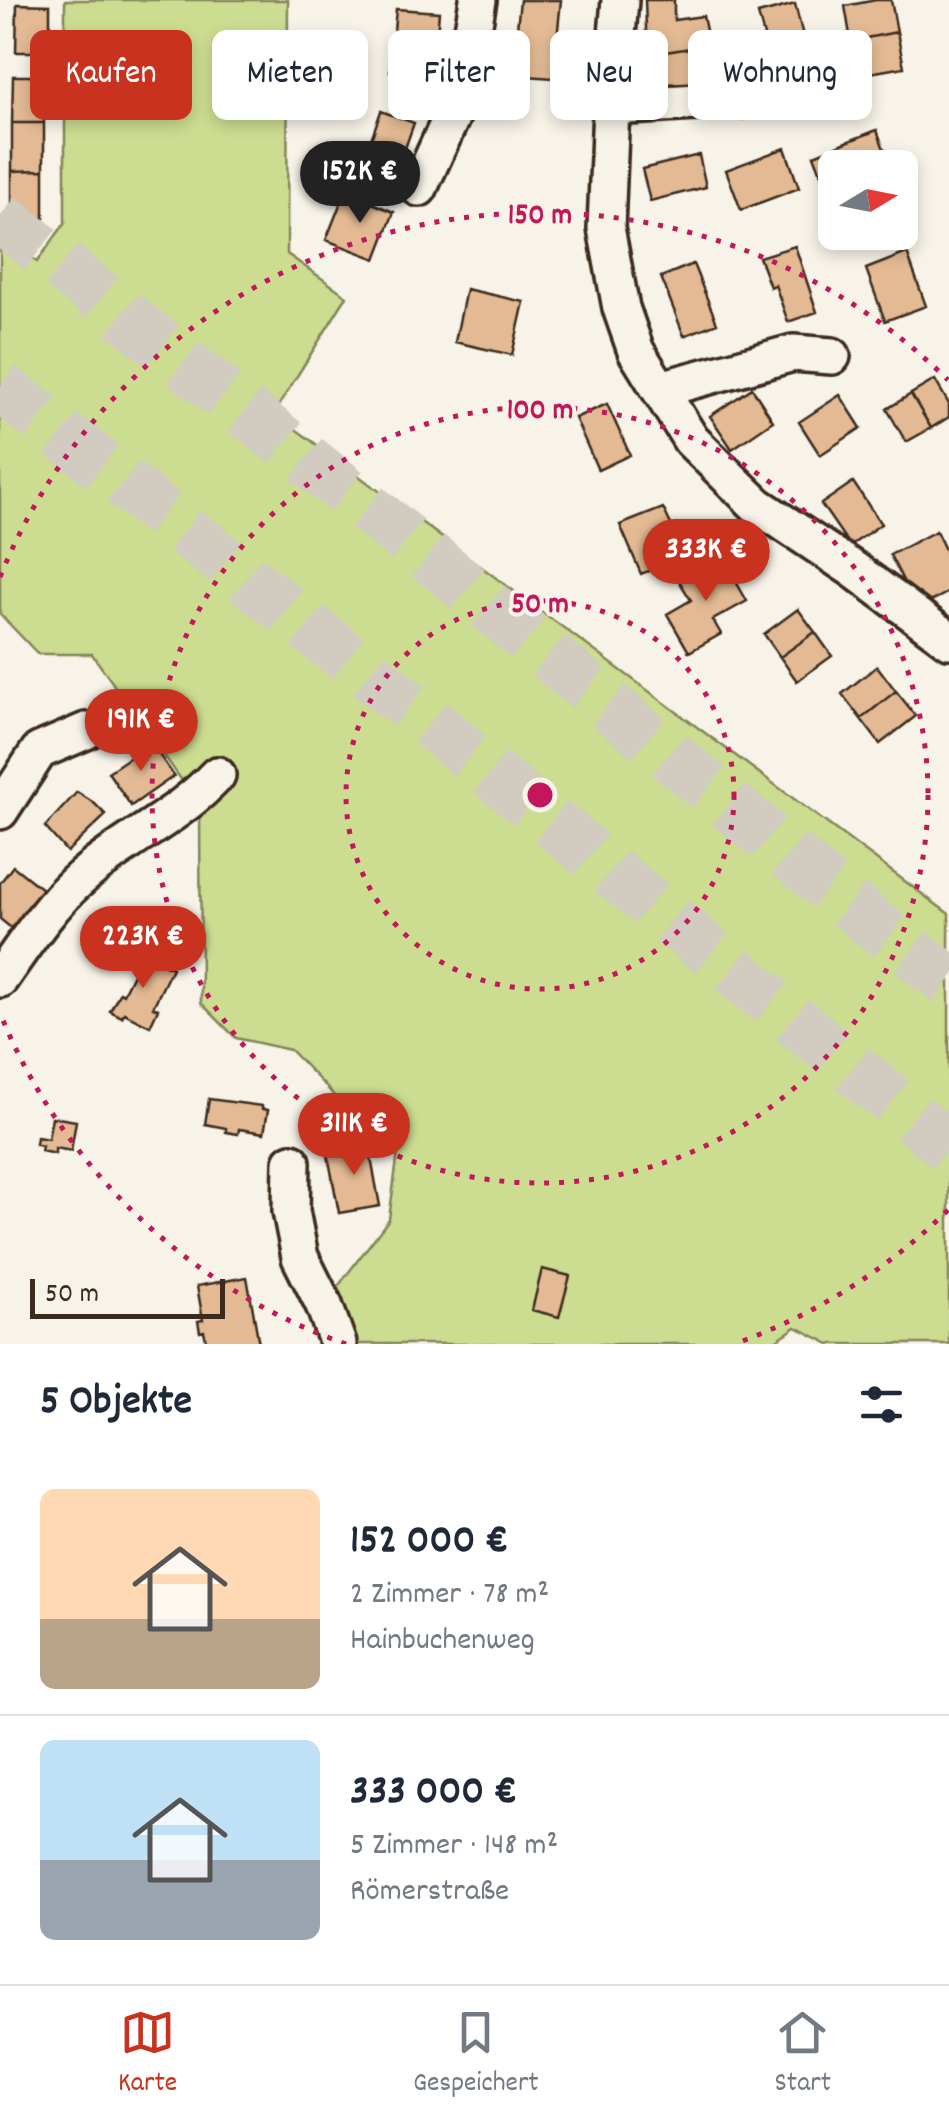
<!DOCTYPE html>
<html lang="de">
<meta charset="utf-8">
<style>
:root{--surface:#fff;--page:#f2f2f3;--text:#1f2937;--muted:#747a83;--line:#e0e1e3;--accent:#c8321e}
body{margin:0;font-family:Dekko,sans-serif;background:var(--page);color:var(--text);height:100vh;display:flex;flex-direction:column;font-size:38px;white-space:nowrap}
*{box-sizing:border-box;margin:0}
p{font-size:32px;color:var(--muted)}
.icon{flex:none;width:55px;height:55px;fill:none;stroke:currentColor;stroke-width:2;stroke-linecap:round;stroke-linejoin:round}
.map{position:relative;height:1344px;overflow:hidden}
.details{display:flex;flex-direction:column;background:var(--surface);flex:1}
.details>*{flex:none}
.guide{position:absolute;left:30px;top:30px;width:890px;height:90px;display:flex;gap:20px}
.needle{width:65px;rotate:80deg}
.fabs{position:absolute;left:818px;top:150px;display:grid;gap:20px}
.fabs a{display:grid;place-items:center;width:100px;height:100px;border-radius:15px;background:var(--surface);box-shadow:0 5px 15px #0003;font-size:50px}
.scale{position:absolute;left:30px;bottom:25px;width:195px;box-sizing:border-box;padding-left:10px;border:5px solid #3b2a1e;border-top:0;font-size:28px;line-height:35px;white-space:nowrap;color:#3b2a1e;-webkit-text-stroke:8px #f7f3e8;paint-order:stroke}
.price{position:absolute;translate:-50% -85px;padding:0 22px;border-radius:35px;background:var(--accent);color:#fff;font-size:32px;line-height:65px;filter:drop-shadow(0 2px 5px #0008)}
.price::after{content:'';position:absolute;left:50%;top:60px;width:30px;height:22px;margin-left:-15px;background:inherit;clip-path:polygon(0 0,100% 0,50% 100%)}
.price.on{background:#222;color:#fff}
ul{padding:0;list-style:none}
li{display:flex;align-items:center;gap:30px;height:250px;padding:0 40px}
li+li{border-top:2px solid var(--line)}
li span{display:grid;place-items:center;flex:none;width:280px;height:200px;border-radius:15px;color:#555}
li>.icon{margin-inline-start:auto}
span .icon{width:120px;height:120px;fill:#fffc;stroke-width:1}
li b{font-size:42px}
h2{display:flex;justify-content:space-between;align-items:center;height:120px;padding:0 40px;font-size:42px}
.pill{padding:0 35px;border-radius:15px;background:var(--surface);box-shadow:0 5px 15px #0003;font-size:35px;line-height:90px}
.pill.on{background:var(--accent);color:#fff}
.tabs{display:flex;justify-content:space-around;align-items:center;height:140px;border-top:2px solid var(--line);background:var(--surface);font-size:28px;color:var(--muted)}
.tabs a{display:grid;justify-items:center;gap:5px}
.tabs .on{color:var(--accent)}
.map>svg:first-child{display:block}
.green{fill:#ccdd91;stroke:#848458;stroke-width:2.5}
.building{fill:#e3ba94;stroke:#3b2a1e;stroke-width:2.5}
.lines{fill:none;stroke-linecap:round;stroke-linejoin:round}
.highway-tunnel{stroke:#d1cbc0;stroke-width:52;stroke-dasharray:52 26;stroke-linecap:butt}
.minor-casing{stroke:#3b2a1e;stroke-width:42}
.minor{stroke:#f7f3e8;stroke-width:35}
.ring{fill:none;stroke:#c2185b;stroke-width:5;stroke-dasharray:5 10}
.centre{fill:#c2185b;stroke:#f7f3e8;stroke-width:5}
.ring-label{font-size:30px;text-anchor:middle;font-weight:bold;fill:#c2185b;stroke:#f7f3e8;stroke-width:8;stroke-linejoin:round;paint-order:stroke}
</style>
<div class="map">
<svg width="949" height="1344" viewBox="0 0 949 1344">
<rect width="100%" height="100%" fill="#f7f3e8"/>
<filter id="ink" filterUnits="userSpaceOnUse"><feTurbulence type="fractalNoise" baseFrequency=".01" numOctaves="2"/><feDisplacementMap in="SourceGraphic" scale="20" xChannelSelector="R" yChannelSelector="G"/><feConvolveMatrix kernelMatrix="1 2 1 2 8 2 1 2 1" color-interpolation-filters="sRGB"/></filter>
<g filter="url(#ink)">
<path class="green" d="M65,0H288L287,254L347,296L274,413L949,914V1344H830L796,1327L771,1344H338L324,1305L389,1219L399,1145L366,1135L330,1091L290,1050L236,1038L201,1003L200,806L92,654H38L0,614V234L37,262L65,223Z"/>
<path class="building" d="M520,0H561L553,78L512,75Z
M645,0H674V20L703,16L709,45L647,55Z
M876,0H891L897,32L851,41L845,6Z
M17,4L50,5V52H16Z
M795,4L807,52L771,62L758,14Z
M396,9L439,12L435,55L392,51Z
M897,32L904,67L858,75L851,41Z
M709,45L716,79L648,90L647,55Z
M392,51L435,55L433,75L390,71Z
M13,76H45L44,123H12Z
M381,111L414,123L397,171L364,159Z
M12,123H44V170L12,171Z
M877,130L891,168H835V186L827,189L814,155Z
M785,148L799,188L741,210L726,170Z
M699,155L706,187L650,201L642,169Z
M44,170V220H12V171Z
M345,192L394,212L376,259L326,240Z
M795,246L817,312L788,322L775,285L770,287L759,257Z
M907,253L926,306L885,321L866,269Z
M693,264L717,323L684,336L661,277Z
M466,289L524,302L512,355L455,342Z
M935,380L949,404V417L931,428L911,394Z
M752,388L773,421L732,449L710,416Z
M911,394L931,428L906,442L887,409Z
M840,395L861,428L820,455L799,422Z
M607,404L630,455L598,470L575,418Z
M853,482L881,524L850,546L821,504Z
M663,508L686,556L641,574L620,525Z
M936,531L949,558V592L917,608L890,555Z
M722,557L747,601L713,620L721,634L689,652L667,614L691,600L679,581Z
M798,609L815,632L780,657L764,634Z
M815,632L832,656L797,681L780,657Z
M877,666L896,691L861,719L842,694Z
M896,691L916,716L880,744L861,719Z
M151,743L174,776L131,806L108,772Z
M77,792L94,803L106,815L67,852L45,827Z
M13,866L47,893L16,932L0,919V883Z
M143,954L172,968L153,1007L158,1009L150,1026L124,1013L122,1017L110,1011L120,992L123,994Z
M209,1099L262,1106V1109L268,1110L264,1133L239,1129L238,1134L226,1132V1128L205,1124Z
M52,1117L76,1121L71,1151L55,1148V1154L41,1151L42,1146L36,1144L37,1137L48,1139Z
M368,1142L380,1206L339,1213L327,1150Z
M542,1269L570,1276L559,1317L532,1310Z
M247,1277L259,1344H207L204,1331L200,1332L198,1321L203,1320L197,1286Z"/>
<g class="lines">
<path class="highway-tunnel" d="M0,217L443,568L870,921L949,981
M0,386L413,709L949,1147"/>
<defs>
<path id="minor" d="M620,0L611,107L606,228L621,308L636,351L691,440L757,505L853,569L949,640
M611,107L801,96
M419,188L462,94L478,0
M661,389L793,353L832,356
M0,811L39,751L86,731
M0,979C23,946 51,903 82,877C124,840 178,817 217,775
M292,1162L291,1211L300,1257L324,1305L338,1344"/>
</defs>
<use href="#minor" class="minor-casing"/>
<use href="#minor" class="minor"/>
</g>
</g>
<g class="ring">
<circle cx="540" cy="795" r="194"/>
<circle cx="540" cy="795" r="388"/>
<path d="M948 1210A582 582 0 0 1 734 1344M346 1344A582 582 0 0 1 0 1013M0 577A582 582 0 0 1 948 380"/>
</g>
<circle cx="540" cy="795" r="15" class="centre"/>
<g class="ring-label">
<text x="540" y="223">150 m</text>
<text x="540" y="418">100 m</text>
<text x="540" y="612">50 m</text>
</g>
</svg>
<div class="fabs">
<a><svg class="needle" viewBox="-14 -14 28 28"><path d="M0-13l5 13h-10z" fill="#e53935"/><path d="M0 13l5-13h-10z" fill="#747a83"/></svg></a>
</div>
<div class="scale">50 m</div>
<b class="price on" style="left:360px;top:226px">152K €</b>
<b class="price" style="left:706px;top:604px">333K €</b>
<b class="price" style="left:141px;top:774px">191K €</b>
<b class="price" style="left:143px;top:991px">223K €</b>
<b class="price" style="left:354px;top:1178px">311K €</b>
<div class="guide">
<a class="pill on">Kaufen</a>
<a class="pill">Mieten</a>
<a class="pill">Filter</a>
<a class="pill">Neu</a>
<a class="pill">Wohnung</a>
</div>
</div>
<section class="details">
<h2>5 Objekte<svg class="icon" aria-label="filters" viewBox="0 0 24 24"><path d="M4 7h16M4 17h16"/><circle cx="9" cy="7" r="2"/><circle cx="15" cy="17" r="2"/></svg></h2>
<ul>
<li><span style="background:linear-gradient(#ffd9b3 65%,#b9a48a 0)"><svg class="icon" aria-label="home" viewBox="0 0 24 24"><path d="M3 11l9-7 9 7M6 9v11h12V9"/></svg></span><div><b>152 000 €</b><p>2 Zimmer · 78 m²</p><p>Hainbuchenweg</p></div></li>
<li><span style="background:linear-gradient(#bfe0f5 60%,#9aa5b1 0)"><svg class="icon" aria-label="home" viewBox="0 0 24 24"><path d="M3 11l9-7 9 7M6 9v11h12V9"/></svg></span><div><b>333 000 €</b><p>5 Zimmer · 148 m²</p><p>Römerstraße</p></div></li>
</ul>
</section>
<nav class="tabs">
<a class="on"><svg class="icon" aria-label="map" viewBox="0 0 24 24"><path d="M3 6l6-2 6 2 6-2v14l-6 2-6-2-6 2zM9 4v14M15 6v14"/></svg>Karte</a>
<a><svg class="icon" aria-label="saved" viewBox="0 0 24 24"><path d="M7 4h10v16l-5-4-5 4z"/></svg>Gespeichert</a>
<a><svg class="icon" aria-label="home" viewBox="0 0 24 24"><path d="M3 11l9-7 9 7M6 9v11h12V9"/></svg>Start</a>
</nav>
